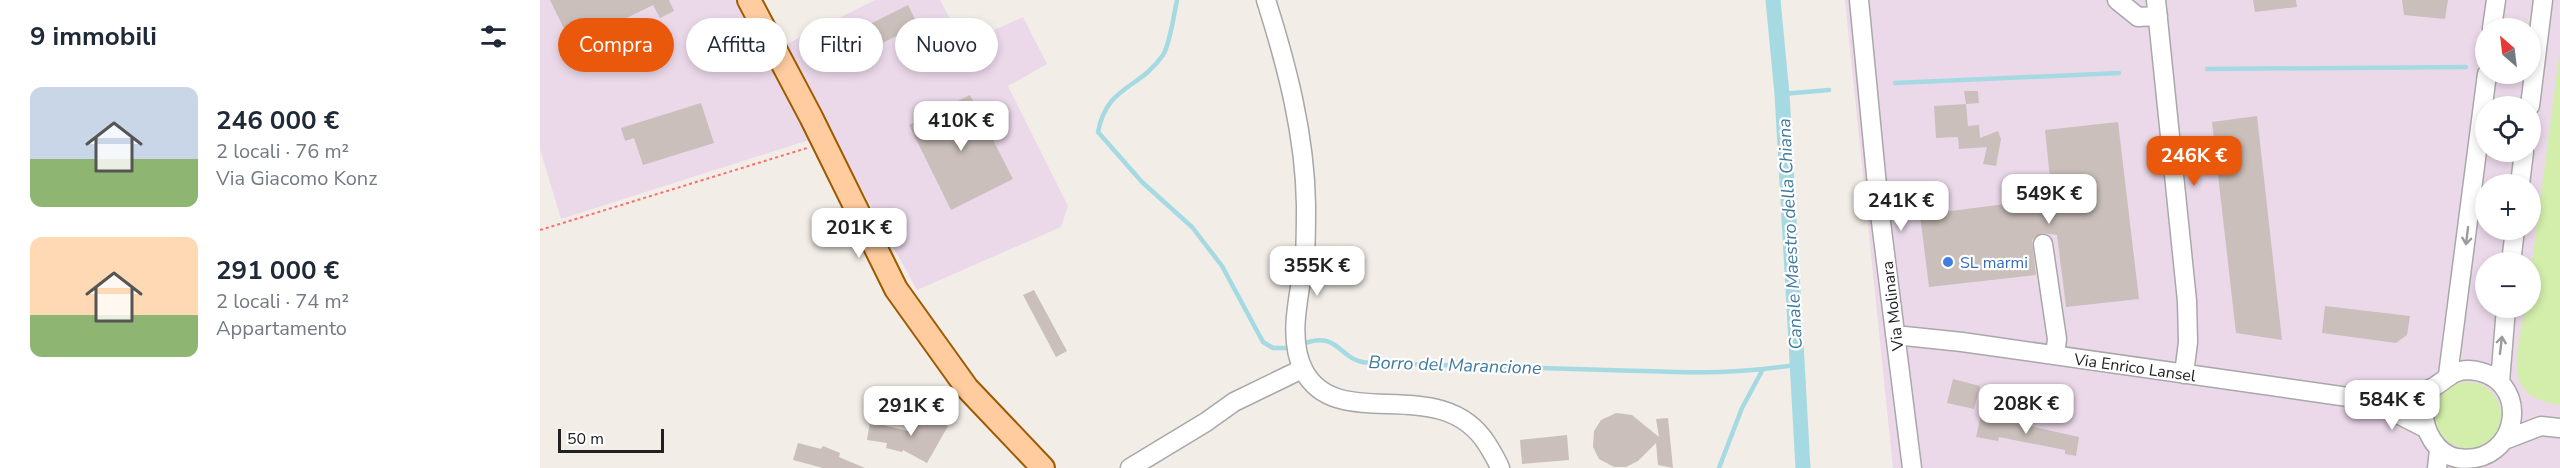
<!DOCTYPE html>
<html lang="it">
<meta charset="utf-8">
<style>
:root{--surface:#fff;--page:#f6f6f7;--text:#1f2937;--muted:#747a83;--accent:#ea580c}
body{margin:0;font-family:"Nunito Sans",sans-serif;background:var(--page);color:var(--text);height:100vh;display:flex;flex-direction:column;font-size:22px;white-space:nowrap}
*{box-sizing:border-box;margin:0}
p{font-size:20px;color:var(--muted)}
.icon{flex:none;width:33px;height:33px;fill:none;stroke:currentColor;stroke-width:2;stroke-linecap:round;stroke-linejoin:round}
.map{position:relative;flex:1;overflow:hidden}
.side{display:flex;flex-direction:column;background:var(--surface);width:540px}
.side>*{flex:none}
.guide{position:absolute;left:18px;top:18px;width:570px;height:54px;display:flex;gap:12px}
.needle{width:39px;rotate:332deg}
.buttons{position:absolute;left:1935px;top:18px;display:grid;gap:12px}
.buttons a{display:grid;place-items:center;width:66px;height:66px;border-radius:50%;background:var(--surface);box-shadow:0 3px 9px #0003;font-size:30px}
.scale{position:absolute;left:18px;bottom:15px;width:106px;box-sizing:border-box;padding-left:6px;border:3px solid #212121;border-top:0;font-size:16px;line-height:21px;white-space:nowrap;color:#212121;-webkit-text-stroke:4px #fff;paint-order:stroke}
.price{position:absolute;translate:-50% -51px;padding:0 14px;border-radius:12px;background:#fff;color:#222;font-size:20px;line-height:39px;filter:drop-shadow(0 2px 3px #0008)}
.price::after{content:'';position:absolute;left:50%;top:36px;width:18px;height:14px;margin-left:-9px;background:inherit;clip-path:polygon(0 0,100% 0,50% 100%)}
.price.selected{background:var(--accent);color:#fff}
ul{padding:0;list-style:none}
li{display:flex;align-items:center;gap:18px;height:150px;padding:0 30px}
li span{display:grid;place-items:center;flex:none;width:168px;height:120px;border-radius:12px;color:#555}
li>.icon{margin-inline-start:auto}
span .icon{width:72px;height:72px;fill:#fffc;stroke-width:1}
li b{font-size:26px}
h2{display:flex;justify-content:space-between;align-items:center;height:72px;padding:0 30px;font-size:26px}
.chip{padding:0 21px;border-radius:27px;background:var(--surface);box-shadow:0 3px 9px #0003;font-size:21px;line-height:54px}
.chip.selected{background:var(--accent);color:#fff}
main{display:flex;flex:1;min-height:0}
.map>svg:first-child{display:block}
.industrial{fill:#ebd9ea;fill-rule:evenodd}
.grass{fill:#d3eeab}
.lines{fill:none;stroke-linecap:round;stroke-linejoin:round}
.stream{stroke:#a5dae2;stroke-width:4.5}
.canal{stroke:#a5dae2;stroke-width:15}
.building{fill:#cabfba}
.minor-casing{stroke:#a8a8a8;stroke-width:21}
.major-casing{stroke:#9e5a00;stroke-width:26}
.path{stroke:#ff6c6b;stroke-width:2;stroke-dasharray:3 3;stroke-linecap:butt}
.minor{stroke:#fff;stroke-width:18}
.major{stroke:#ffcc9f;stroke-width:22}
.oneway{stroke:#9b9b9b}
.shop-dot{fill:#3f7fe0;stroke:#fff;stroke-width:2}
.labels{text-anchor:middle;stroke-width:4.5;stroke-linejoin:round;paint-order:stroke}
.shop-label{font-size:16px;fill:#366cbe;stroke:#fff;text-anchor:start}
.street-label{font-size:16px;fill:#212121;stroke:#fff}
.water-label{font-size:18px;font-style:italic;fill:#3e799f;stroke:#fff}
</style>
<main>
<section class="side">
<h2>9 immobili<svg class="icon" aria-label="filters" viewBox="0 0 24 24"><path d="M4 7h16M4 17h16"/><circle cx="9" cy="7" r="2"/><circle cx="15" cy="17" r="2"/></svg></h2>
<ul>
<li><span style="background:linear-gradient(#c9d6e8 60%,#8fb573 0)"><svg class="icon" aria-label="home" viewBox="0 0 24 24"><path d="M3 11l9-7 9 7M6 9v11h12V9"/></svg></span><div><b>246 000 €</b><p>2 locali · 76 m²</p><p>Via Giacomo Konz</p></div></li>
<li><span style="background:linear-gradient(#ffd9b3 65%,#8fb573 0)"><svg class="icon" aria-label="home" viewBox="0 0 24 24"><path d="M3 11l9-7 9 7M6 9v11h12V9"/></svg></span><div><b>291 000 €</b><p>2 locali · 74 m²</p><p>Appartamento</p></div></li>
</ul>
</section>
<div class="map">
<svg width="2020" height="468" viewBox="0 0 2020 468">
<rect width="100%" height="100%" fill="#f2ede7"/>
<path class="industrial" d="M0,0H202L241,47L335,0H400L423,44L483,17L507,64L468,86L528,206L521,227L377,290L291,133L21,219L0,149Z
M1305,0H2020V468H1353ZM1946,28H1990V74H1946ZM1946,106H1990V152H1946ZM1946,184H1990V230H1946ZM1946,262H1990V308H1946Z"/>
<path class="grass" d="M2020,49V405C1959,397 1978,352 1985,308H1990L1991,270Z
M1895 415a33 33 0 1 1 66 0a33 33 0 1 1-66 0Z"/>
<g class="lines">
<path class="stream" d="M637,0C634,14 630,44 623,55C599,90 567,85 558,132L602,182L652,227L682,266L723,342L733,348H752
M1667,69L1926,67
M1355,83L1579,73
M1242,94L1289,90
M760,345C801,328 797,362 830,363C909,365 988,367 1067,370C1119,371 1171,375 1223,369
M1179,468L1202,408L1223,369L1257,365"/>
<path class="canal" d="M1233,0L1242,94L1263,468"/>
</g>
<path class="building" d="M10,0H129L134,11L120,18L113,5L32,45Z
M1713,0H1756L1757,7L1715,12Z
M1862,0H1908L1905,19L1864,15Z
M368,5L378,25L329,50L318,30Z
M1424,91H1438L1439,103L1426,104L1428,126L1439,125L1440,138L1458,131L1461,139L1456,166L1443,164L1447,147L1419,149L1418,137L1396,138L1394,106L1426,104Z
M430,95L473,179L411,210L369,125Z
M161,103L174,143L103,165L94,138L85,141L81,128Z
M1717,116L1742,340L1696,333L1672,122Z
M1578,122L1599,299L1526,307L1517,235L1502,233L1492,240L1496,275L1389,287L1380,215L1512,198L1505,130Z
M494,290L527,351L516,357L483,295Z
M1785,306L1870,316L1867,335L1856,343L1782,333Z
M1413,379L1440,386L1434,409L1407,403Z
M380,411L408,426L387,463L363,450L362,452L346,448L347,443L327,440L330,422L368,431Z
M1076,413L1092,415L1119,437L1116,419L1128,418L1133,468L1118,465L1116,443L1098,461L1086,467H1074L1059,459L1053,447L1054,431L1061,420Z
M1441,415L1539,437L1536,456L1525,454V450L1459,437L1458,441L1436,437Z
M1027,435L1029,460L982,464L980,440Z
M258,443L281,449L283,446L300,453L299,457L325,468H283L253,460Z"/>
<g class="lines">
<defs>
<path id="minor" d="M726,0C747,66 765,135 766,205C766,221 766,238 765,255C761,290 746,337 764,371C798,435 901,371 947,444C952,452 957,460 960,468
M1319,0L1339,206L1372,468
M1577,0L1598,17L1618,16
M1616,0L1647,301L1648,342L1644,374
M1952,28L1956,0
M1990,106L2003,0
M1980,184L1984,152
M1503,244L1517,339L1515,355
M1971,262L1975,230
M1355,335L1422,342L1822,399L1834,402L1885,428
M1908,375L1947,74
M1960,382L1966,308
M1834,402C1852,399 1876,397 1892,388C1905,381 1912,370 1928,370C1994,373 1982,468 1917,458C1896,454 1883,430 1884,410C1884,403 1889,395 1892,388
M1967,439L2001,426L2020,428
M590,468L666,422L694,402L762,369
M1897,468L1899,450"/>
<path id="major" d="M209,0L271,117L356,289L427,388L503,468"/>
</defs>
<use href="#minor" class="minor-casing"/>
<use href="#major" class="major-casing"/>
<path class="path" d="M0,230L267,148"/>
<use href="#minor" class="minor"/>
<use href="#major" class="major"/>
</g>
<defs><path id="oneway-shaft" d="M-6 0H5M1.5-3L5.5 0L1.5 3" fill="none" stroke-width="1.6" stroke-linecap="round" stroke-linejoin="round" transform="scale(1.5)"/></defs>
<g class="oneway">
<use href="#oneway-shaft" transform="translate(1927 236) rotate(97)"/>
<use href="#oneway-shaft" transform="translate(1961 345) rotate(-83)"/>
</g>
<circle class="shop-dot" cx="1408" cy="262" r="6"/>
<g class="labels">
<g class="shop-label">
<text x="1420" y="268">SL marmi</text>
</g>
<g class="street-label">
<text transform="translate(1352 306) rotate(-97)" y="6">Via Molinara</text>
<text transform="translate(1595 367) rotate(8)" y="6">Via Enrico Lansel</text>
</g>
<g class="water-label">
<text transform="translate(1250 234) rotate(-93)" y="6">Canale Maestro della Chiana</text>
<text transform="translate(915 365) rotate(2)" y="6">Borro del Marancione</text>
</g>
</g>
</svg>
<div class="buttons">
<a><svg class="needle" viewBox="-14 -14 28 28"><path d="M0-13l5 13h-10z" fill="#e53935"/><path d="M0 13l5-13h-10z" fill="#747a83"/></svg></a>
<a><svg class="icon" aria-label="locate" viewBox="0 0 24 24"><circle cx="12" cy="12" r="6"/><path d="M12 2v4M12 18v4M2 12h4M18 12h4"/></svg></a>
<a>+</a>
<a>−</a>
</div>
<div class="scale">50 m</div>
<b class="price" style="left:421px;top:152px">410K €</b>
<b class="price selected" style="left:1654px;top:187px">246K €</b>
<b class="price" style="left:1509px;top:225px">549K €</b>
<b class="price" style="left:1361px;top:232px">241K €</b>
<b class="price" style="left:319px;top:259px">201K €</b>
<b class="price" style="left:777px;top:297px">355K €</b>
<b class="price" style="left:1852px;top:431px">584K €</b>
<b class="price" style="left:1486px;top:435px">208K €</b>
<b class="price" style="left:371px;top:437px">291K €</b>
<div class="guide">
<a class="chip selected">Compra</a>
<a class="chip">Affitta</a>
<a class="chip">Filtri</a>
<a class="chip">Nuovo</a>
</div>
</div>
</main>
